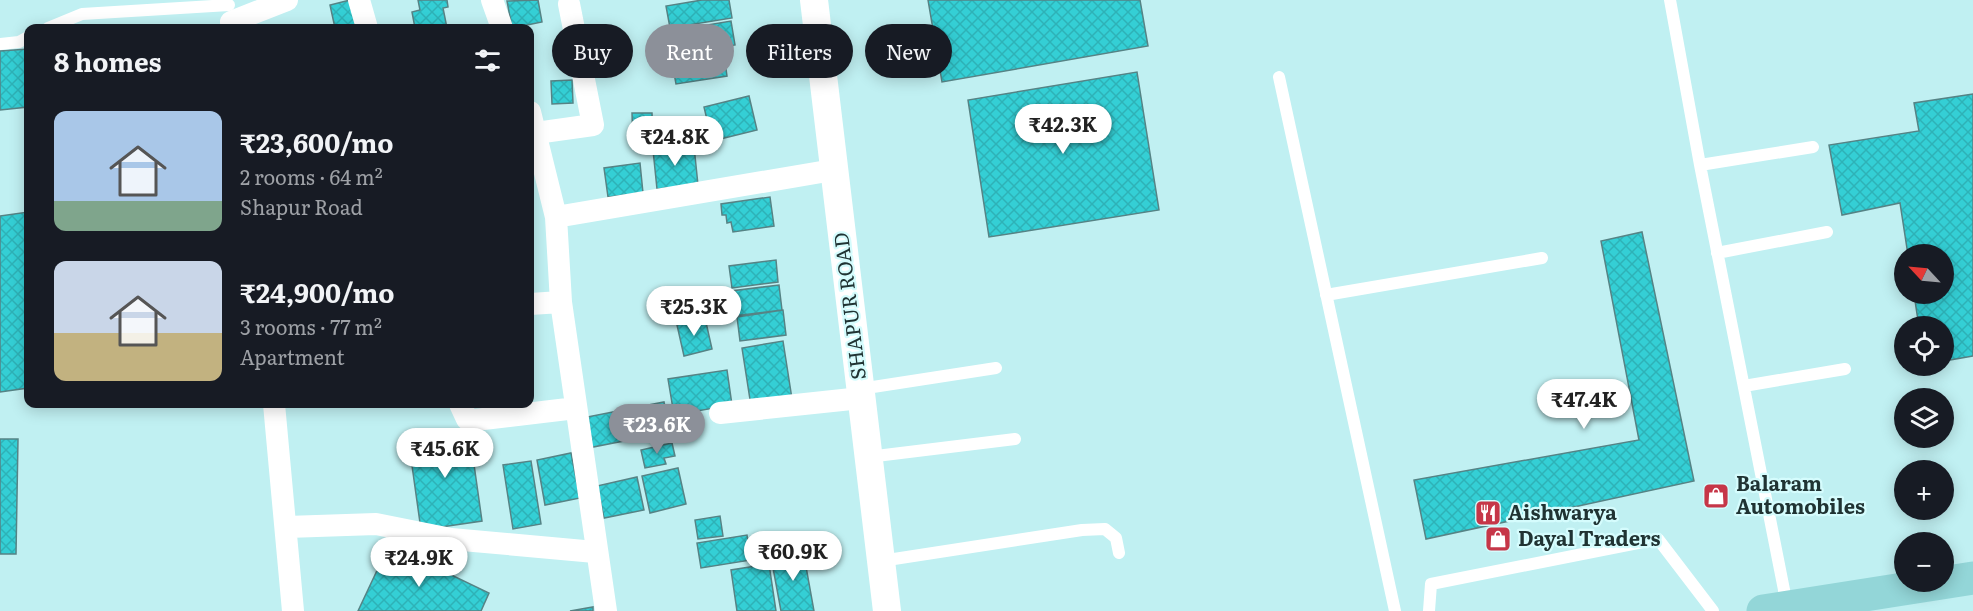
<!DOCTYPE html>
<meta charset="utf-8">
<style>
:root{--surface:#171b24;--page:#242831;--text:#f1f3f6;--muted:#9ea1a6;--accent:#8c9099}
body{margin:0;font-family:Literata,serif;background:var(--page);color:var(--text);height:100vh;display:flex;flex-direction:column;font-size:22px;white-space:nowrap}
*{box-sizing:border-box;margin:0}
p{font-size:20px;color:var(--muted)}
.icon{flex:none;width:33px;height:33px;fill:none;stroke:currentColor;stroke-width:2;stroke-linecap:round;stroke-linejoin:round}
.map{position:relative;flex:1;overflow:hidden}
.panel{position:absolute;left:24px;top:24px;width:510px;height:384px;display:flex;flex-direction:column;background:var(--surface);border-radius:12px;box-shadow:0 3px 15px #0003}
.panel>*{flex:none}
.banner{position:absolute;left:552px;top:24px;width:570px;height:54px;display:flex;gap:12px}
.needle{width:39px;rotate:296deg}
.fabs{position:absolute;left:1894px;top:244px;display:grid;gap:12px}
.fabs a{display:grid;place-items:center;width:60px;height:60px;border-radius:50%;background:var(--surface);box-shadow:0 3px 15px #0003;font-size:30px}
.price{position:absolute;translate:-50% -51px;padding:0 14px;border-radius:21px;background:#fff;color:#222;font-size:20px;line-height:39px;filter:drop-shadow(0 2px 3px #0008)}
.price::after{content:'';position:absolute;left:50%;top:36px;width:18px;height:14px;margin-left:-9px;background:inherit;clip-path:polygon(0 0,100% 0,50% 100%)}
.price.current{background:var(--accent);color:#fff}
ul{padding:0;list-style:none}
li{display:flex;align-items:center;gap:18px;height:150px;padding:0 30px}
li span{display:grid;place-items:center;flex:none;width:168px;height:120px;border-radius:12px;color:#555}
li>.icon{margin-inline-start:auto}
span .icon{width:72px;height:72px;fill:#fffc;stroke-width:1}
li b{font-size:26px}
h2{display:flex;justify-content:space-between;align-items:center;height:72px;padding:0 30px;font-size:26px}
.pill{padding:0 21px;border-radius:27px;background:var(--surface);box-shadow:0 3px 15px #0003;font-size:21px;line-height:54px}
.pill.current{background:var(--accent);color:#fff}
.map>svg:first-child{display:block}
.building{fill:url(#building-cross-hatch);stroke:#568385;stroke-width:1.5}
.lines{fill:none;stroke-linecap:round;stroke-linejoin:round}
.service{stroke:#fff;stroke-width:12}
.minor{stroke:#fff;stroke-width:22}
.tertiary{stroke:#fff;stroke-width:28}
.primary{stroke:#93d6d8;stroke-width:33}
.labels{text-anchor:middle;stroke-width:4.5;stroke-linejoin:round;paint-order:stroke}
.street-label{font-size:20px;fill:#203333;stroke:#d5fcfd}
.poi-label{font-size:20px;font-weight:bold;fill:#203333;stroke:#d5fcfd;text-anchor:start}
</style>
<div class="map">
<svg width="1973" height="611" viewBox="0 0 1973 611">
<defs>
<pattern id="building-cross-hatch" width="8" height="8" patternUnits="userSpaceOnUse" patternTransform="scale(1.5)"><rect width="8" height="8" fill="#34cfd5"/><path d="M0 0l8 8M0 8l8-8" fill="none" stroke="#2eb2b7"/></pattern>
</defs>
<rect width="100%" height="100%" fill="#c0f0f2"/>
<path class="building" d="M350,0L356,28H335L330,5Z
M418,0H447L448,7L443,8L447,28H415L412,12L420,10Z
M538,0L542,22L512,28L507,1Z
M702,0H729L732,18L670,28L666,6Z
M928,0H1140L1148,46L942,82Z
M731,21L735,45L675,55L671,31Z
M723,48L727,76L676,84L671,57Z
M28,49V107L0,110V51Z
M1137,72L1159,210L989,237L968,100Z
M572,80L573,103L552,104L551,81Z
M1973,94V356L1944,361V327H1919L1914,294H1944V255H1908L1900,203L1842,215L1829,145L1919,131L1914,103Z
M749,96L757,130L712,141L704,107Z
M632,113H652L653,143L633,144Z
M694,146L698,185L657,189L653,150Z
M640,163L643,193L608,197L604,168Z
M770,197L774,226L733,232L731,222L727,223L726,215H722L721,204Z
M28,212V388L0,392V216Z
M1642,232L1694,481L1426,539L1414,480L1639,440L1601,241Z
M776,260L778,282L732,288L729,266Z
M779,285L782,310L734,316L731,291Z
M783,310L786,335L740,341L737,317Z
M705,318L712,349L684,356L677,325Z
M783,341L792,399L751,406L742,348Z
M727,370L732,405L674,415L668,379Z
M664,402L670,432L588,448L582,418Z
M469,429L482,521L421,530L408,437Z
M0,439H18L16,554H0Z
M672,443L675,456L664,458L666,464L645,468L641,450Z
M571,453L580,498L545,505L537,460Z
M531,461L541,524L513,529L503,465Z
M678,468L686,504L650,513L642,476Z
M637,477L644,510L604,518L597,486Z
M720,516L723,536L698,539L695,520Z
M747,535L751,560L701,568L697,543Z
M389,545L489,593L481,611H358Z
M803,550L814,611H781L771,557Z
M769,564L776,611H737L731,570Z
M593,607V611H570Z"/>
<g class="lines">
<path class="service" d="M1670,0L1700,165L1787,605
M48,28L82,14L229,5
M0,44L19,42L28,37
M1279,77L1395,611
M1700,165L1813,147
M1717,253L1827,232
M1326,295L1542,258
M1744,386L1845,369
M860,389L996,368
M868,457L1015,439
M881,561L1082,530L1105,529L1116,538L1119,553
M1429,611L1431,584L1658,539L1713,611"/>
<path class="minor" d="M359,0L367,28
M492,0L502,28
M231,22L287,0
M530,112L556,217L561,302L606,611
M536,133L593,125L569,4
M556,217L833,170
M530,304L561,302
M274,404L293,611
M460,404L467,419L475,420L576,408
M720,413L861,398
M287,527L376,524L451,539L595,552"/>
<path class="tertiary" d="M814,0L887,611"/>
<path class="primary" d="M1763,611L1973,578"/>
</g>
<defs>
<symbol id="shop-square" viewBox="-11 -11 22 22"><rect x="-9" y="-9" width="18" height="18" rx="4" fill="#c63648" stroke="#d5fcfd"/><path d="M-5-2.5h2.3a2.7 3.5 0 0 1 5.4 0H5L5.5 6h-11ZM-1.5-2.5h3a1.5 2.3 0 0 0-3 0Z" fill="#fff"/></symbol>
<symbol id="restaurant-square" viewBox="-11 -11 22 22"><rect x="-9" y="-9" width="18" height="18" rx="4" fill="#c63648" stroke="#d5fcfd"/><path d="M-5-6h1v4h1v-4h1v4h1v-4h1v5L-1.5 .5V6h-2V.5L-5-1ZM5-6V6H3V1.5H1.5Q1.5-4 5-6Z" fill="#fff"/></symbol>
</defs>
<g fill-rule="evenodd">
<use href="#shop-square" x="1701" y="481" width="30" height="30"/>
<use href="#restaurant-square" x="1473" y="498" width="30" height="30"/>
<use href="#shop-square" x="1483" y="524" width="30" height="30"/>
</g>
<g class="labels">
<g class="street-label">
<text transform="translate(850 306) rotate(-97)" y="7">SHAPUR ROAD</text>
</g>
<g class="poi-label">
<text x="1736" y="491">Balaram<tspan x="1736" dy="23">Automobiles</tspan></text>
<text x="1508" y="520">Aishwarya</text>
<text x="1518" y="546">Dayal Traders</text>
</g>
</g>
</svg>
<div class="fabs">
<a><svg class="needle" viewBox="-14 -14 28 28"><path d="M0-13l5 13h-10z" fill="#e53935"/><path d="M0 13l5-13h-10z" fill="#9ea1a6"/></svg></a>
<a><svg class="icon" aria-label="locate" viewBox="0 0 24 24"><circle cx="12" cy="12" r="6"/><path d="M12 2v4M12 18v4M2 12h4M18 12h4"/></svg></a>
<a><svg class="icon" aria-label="layers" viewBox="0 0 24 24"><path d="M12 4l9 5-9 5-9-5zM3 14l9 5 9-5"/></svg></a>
<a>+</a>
<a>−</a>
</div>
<b class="price" style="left:1063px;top:155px">₹42.3K</b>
<b class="price" style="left:675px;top:167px">₹24.8K</b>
<b class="price" style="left:694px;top:337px">₹25.3K</b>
<b class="price" style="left:1584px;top:430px">₹47.4K</b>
<b class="price current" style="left:657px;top:455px">₹23.6K</b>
<b class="price" style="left:445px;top:479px">₹45.6K</b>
<b class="price" style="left:793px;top:582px">₹60.9K</b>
<b class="price" style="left:419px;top:588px">₹24.9K</b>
<div class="banner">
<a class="pill">Buy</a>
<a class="pill current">Rent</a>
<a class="pill">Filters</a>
<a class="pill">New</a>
</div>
<section class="panel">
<h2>8 homes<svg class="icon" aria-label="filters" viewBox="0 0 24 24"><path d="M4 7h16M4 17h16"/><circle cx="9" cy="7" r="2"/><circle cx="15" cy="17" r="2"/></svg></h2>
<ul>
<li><span style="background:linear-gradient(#a9c7e8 75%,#7fa58c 0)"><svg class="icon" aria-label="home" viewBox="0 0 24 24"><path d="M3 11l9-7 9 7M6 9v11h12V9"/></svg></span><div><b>₹23,600/mo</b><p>2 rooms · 64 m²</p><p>Shapur Road</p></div></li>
<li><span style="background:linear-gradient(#c9d6e8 60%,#c2b280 0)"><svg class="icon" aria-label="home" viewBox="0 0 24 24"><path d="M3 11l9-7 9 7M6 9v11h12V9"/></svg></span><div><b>₹24,900/mo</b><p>3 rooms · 77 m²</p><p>Apartment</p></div></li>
</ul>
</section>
</div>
